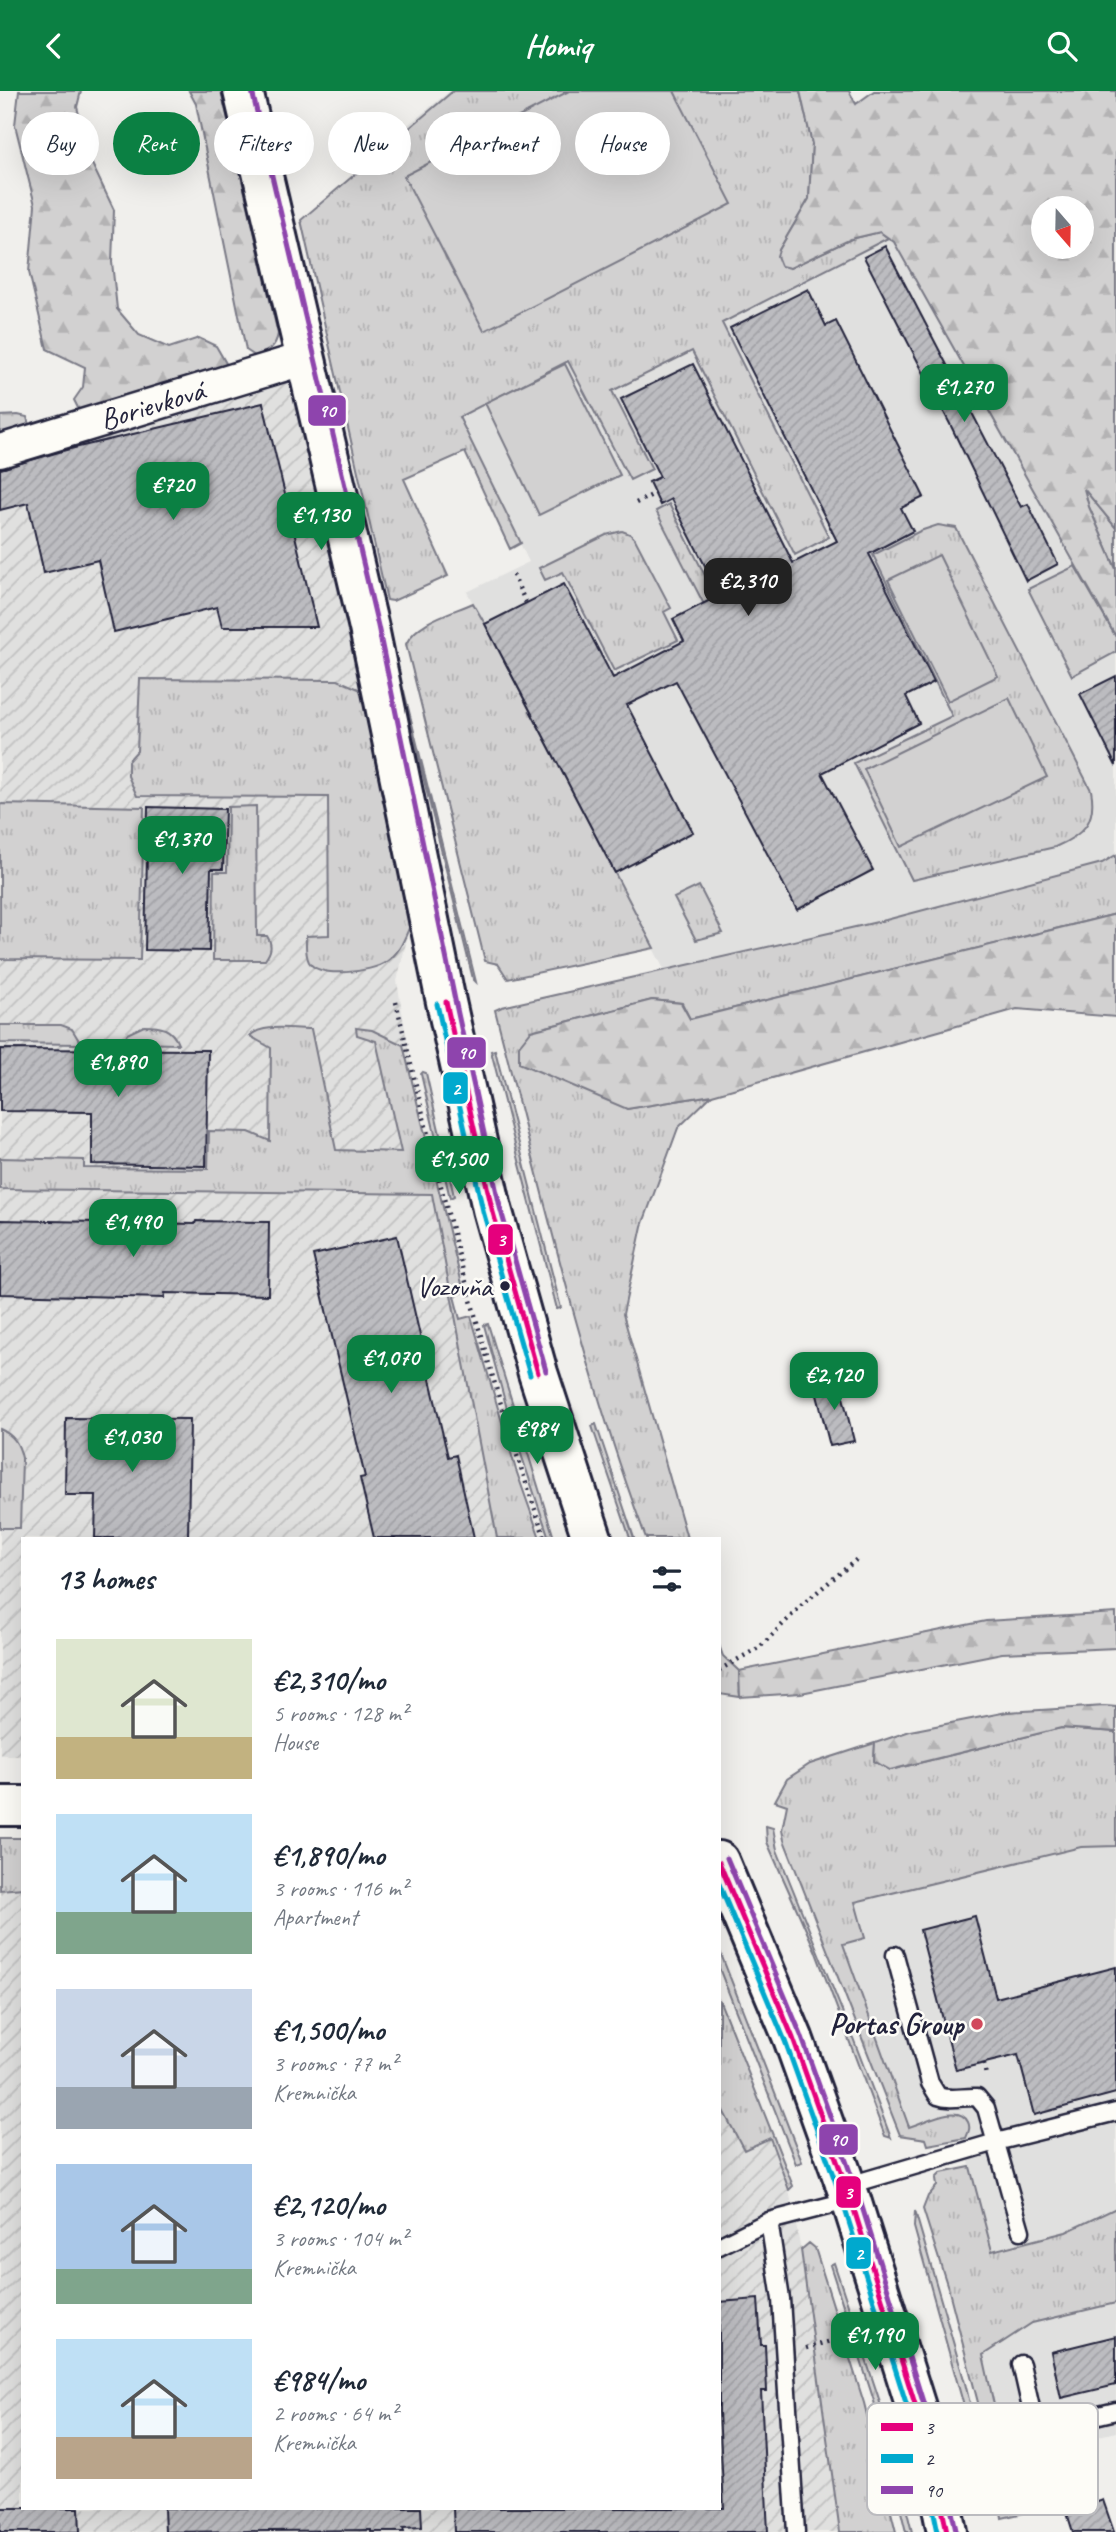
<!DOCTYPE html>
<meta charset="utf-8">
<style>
:root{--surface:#fff;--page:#f6f6f7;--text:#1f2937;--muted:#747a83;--accent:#0b8043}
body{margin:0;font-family:Caveat,sans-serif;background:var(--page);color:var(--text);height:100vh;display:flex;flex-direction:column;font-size:26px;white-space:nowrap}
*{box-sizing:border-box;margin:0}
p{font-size:23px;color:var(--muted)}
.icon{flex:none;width:38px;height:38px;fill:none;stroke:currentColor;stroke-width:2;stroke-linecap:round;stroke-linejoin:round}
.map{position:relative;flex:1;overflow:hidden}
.details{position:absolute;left:21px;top:1446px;width:700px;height:973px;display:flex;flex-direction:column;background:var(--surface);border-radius:0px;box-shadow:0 7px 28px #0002}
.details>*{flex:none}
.top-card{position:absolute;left:21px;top:21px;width:700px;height:63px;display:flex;gap:14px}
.needle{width:46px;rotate:160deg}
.tools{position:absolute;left:1031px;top:105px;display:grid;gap:14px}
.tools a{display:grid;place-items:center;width:63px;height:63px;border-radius:50%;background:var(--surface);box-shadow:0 7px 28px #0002;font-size:35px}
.price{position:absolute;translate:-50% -60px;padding:0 16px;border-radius:14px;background:var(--accent);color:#fff;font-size:23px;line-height:46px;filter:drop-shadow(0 2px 4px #0008)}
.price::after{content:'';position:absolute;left:50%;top:42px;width:21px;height:16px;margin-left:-10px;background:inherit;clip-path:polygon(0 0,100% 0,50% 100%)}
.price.on{background:#222;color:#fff}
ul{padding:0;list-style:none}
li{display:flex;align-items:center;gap:21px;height:175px;padding:0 35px}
li span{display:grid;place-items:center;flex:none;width:196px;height:140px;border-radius:0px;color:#555}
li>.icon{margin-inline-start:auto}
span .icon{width:84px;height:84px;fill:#fffc;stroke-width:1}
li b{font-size:30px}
h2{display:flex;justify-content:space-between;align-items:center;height:84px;padding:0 35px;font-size:30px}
.pill{padding:0 24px;border-radius:32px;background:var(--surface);box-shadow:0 7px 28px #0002;font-size:24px;line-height:63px}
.pill.on{background:var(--accent);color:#fff}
header{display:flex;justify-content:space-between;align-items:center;height:91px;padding:0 35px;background:var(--accent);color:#fff;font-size:32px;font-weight:700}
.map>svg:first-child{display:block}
.built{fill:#e0e0df}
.industrial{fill:url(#industrial-furrows)}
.grass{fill:url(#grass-tufts);stroke:#7a7a86;stroke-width:2}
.forest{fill:url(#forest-firs);stroke:#7a7a86;stroke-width:2;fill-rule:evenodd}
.park{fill:#d2d1d1;stroke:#7a7a86;stroke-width:2}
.building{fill:url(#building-hatch);stroke:#22223b;stroke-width:2}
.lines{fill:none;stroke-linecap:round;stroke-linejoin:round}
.lane-casing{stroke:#22223b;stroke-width:21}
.street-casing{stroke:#22223b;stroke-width:37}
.secondary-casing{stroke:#22223b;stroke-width:44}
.path{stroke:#22223b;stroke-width:4.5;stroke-dasharray:2 5;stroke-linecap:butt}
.lane{stroke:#fdfcf7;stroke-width:16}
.street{stroke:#fdfcf7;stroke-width:32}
.secondary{stroke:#fdfcf7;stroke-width:38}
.bus-1-casing{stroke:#fdfcf7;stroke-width:10}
.bus-2-casing{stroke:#fdfcf7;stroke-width:10}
.bus-3-casing{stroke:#fdfcf7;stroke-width:10}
.bus-1{stroke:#e5007d;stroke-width:5}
.bus-2{stroke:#00a9ce;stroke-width:5}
.bus-3{stroke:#8e44ad;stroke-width:5}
.bus-dot{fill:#22223b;stroke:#fdfcf7;stroke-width:2.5}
.poi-dot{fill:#d1495b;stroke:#fdfcf7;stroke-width:2.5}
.labels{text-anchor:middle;stroke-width:5;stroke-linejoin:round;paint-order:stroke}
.bus-label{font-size:28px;fill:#22223b;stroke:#fdfcf7;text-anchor:end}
.street-label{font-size:30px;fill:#22223b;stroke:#fdfcf7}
.poi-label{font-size:30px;font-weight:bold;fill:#22223b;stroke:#fdfcf7;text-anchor:end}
.key{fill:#fdfcf7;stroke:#bbbbbf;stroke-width:2}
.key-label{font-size:19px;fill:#22223b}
.line-badge{stroke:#fdfcf7;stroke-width:2.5}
.badge-label{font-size:19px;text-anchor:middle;font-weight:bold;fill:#fff}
</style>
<header><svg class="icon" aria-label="back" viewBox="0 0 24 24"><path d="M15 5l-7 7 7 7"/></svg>Homiq<svg class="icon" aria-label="search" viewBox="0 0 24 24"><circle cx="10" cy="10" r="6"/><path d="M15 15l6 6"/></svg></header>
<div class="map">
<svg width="1116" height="2441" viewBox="0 0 1116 2441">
<defs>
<pattern id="industrial-furrows" width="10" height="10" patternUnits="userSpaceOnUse" patternTransform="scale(1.75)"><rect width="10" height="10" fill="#e0e0df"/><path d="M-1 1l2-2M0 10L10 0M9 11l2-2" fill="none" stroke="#c0c0c0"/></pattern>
<pattern id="grass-tufts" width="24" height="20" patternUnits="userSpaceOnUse" patternTransform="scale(1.75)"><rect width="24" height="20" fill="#d2d1d1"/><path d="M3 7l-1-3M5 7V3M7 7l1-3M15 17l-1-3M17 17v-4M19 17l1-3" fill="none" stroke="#b4b3b4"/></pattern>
<pattern id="forest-firs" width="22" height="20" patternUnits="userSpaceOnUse" patternTransform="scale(1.75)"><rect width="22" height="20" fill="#d2d1d1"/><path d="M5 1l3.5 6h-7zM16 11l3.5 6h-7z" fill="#b4b3b4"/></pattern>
<pattern id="building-hatch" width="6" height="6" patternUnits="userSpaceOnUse" patternTransform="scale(1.75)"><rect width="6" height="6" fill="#bcbcc0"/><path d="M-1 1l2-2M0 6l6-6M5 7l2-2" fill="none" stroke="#a1a1a6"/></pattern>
</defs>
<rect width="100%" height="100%" fill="#f0efec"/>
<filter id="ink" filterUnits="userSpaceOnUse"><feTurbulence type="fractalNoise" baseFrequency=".0143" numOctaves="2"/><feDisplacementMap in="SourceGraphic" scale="14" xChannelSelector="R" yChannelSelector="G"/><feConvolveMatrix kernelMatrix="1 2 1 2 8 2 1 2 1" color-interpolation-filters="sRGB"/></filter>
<g filter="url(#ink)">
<path class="built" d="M450,0H849L1018,317L1116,437V823L690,928L467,501L529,471L459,326L362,75L388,50Z
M1116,1755V2117L1066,2141L991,2160L970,2076L966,2047L970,2039L952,2022L909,2036L843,1852L865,1847L855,1811L1081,1756Z
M1116,2212V2341L1020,2364L1000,2341L983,2264L1032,2232Z"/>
<path class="industrial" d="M289,285L361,599L338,589L141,588L137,660L128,670L383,706L410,835L397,890L432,1103L497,1447H23V1664H0V368Z
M23,1797V2417H719V2012L744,2059L770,2047L789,2099L801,2159L840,2441H0V1799Z"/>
<path class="grass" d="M453,0H800L812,53L809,108L779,159L790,177L851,148L880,141L888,147L722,232L829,446L795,464L692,260L612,300L652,378L630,389L568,270L459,326L521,452L510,458L465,361L404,388L448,485L393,510L387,509L301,129Z
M1083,396L1116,437V478L1089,416Z
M669,413L719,512L713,531L656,420Z
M938,434L956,437L1091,699C1097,731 1083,744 1055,756L912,789L854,672L952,625L873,464L920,440Z
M622,440L630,443L635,448L671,517L664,521L678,549L614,580L563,481L545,489L539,477L606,444Z
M1075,475L1116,546V561L1072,585L1028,498Z
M473,512L485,533L654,857L508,888L498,873L485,870L406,553C417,530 451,522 473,512Z
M140,588L338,589L361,599L410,835C404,849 399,863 386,871C372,881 319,888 309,871C305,863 306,854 306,845L329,844L328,706L137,705L128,685V670L137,660Z
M402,600H404L476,891L473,888Z
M0,713L144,716L140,869L0,868Z
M256,715L257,845H267C273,854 271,861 265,869H213L214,781H227L228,716Z
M1116,764V823L690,928L682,912L652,909L531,940L627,1018L712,1004L678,1037L642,1135L623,1223L687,1447H646C582,1276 541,1096 495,919L502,916L886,829L1102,772Z
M699,795L723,842L696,849L674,807Z
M0,934H61L72,938L81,953L0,952Z
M144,935C161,935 172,937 178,953L123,952L127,943Z
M356,937L372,939L403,954L464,1201L454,1205L460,1228L471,1225L516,1379L540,1447H497L432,1103L0,1098V1067L84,1069V1077L208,1078L209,1040L249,1041L270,1050L271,957L250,945C262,932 295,938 311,938L336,1059L401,1061L376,950L357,944Z
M495,959L561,1217L557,1218L491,960Z
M423,981L426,982L454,1105L450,1107L421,983Z
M488,1233L554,1447H549L512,1336L484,1234Z
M596,1333L634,1447H630L592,1335Z
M0,1338C13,1344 19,1352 22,1367L20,1437H0Z
M719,1554L723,1565L739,1580L740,1606L719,1603Z
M1061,1637L1116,1641V1755L1081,1756L855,1811L865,1847L843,1853L909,2036C924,2032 958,2011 968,2031C971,2037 968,2042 966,2047L928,2054L926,2048L900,2044L784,1749L782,1739L787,1714L775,1710L787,1688L810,1673L875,1652L874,1670L891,1679Z
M766,1735L773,1737L777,1759L853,1947L891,2047L885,2045L815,1859L767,1751Z
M0,1747H23V1797L0,1799Z
M719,1858L802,2071L796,2073L719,1877Z
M719,1908L793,2095L789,2099L770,2047L744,2059L719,2012Z
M970,2076L992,2160L1066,2141L1116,2117V2212L1032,2232L983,2264L1000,2341L988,2350L949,2200L923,2118L928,2105L937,2095L936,2087L941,2082Z
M915,2120L965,2292L979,2350L972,2344L914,2136Z
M809,2152L815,2157L864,2312L896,2441H840L801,2159Z
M834,2172L879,2308L912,2441H906L874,2310L830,2174Z
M1018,2362L1024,2422L1002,2427L995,2380Z"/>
<path class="forest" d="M19,0H81L77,16L92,73L114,119L112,171L117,218L139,244L169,257L199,247L216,255L227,274L80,321L74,309L83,296L85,276L47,258L29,181L35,114L15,34Z
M189,0H221L225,16L278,243C275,258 268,260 255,265L246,259L196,13Z
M800,0H849L856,13L874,0H1116V437L1084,398L1089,416L1116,478V546L894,151L880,141L851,148L790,177L781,175L777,165L779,159L809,108L812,53ZM1043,117H1082V156H1043Z
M18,324L27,326L30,338L0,347V325Z
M1116,823V926L1017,918L712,1004L627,1018L519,972V955L531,940L652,909L681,912L690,928Z
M1116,1522V1557L1002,1562L801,1602L740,1606L739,1580L986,1530Z
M1105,1615L1116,1616V1641L1061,1637L890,1679L874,1670L875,1652L910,1640L1007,1621Z"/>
<path class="park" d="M569,0H674L732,113L484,240L404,85Z
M565,273L620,384L539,424L485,312Z
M939,464L998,585L948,610L888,489Z
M1009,607L1047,686L901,756L864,678Z"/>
<path class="building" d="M885,155L1021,416L1028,413L1058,473L1026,490L951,335L864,166Z
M808,198L826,235L836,230L924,406L901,417L913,440L869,463L934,591L906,605L919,632L822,682L873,779L797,819L676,590L627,614L693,741L615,782L485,533L564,493L613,587L684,550L673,528L720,504L671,408L660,414L649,391L660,386L621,308L693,273L793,472L837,450L730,237Z
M263,312L317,536H222L217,516L114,541L98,469L44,482L28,412L0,419V378L66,359Z
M1116,585V675L1080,603Z
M148,716L225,718L223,778H211L209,860L145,859Z
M0,958L208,959L206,1075L92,1073V1021L0,1020Z
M0,1129L195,1133L196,1130L269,1131L268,1204L165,1202L164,1207L0,1203Z
M397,1145L448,1366L456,1364L474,1447H374L360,1387L365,1386L313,1164Z
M838,1286L854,1350L830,1355L814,1292Z
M66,1327L190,1328L188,1447H95L96,1404H65Z
M975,1825L996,1907L1116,1876V2002L1034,2024L1018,1964L956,1979L920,1839Z
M758,2208L761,2254H765L767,2300H761L768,2441H454L453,2417H724L719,2321V2211Z
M1116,2245V2294L1061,2307L1051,2261Z
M1103,2409L1114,2441H1073L1067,2422Z
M0,2417H79L80,2441H0Z
M164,2417H421L422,2436L403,2437L404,2441H371V2439L165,2441Z"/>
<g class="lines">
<defs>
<path id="lane" d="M895,1864L930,1992L938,2005C952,2010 963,2005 977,2006L986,2017L1021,2140
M846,2095L996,2051L1116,2021
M769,2130L781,2208L796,2441
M719,2155L769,2130L851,2109
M1021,2273L1036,2339
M939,2400L1036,2339L1116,2320"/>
<g id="street">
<path id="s1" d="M0,360L306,267"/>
</g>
<path id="secondary" d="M243,0L369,537L446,911L492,1118L538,1282L592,1447
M0,1715H23
M719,1770L793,1947L851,2109L921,2332L936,2387L947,2441"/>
</defs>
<use href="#lane" class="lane-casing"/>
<use href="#street" class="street-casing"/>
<use href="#secondary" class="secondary-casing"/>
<path class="path" d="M636,412L654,403
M513,484L526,512
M396,911C439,1091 483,1273 545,1447
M719,1579L760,1556L804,1512L857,1468
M984,1973L986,1985
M806,2257L849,2245"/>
<use href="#lane" class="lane"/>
<use href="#street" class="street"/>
<use href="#secondary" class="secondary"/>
<defs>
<path id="bus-1" d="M446,911L492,1118L538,1282
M719,1771L793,1947L851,2109L921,2332L936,2387L947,2441"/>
<path id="bus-2" d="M437,913L483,1120L530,1284
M719,1793L785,1950L843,2112L913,2334L927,2389L938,2441"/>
<path id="bus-3" d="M252,0L378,535L455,909L500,1116L546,1280
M727,1767L801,1944L859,2106L929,2330L944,2385L956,2439"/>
</defs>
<use href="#bus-1" class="bus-1-casing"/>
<use href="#bus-2" class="bus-2-casing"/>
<use href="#bus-3" class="bus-3-casing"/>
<use href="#bus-1" class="bus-1"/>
<use href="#bus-2" class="bus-2"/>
<use href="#bus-3" class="bus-3"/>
</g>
</g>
<circle class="bus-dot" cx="505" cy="1195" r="6"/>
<circle class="poi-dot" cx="977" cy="1933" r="7"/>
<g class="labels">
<g class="bus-label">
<text x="492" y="1205">Vozovňa</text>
</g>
<g class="street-label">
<text dy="10" stroke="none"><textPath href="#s1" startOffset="159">Borievková</textPath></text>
</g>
<g class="poi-label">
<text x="963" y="1943">Portas Group</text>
</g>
</g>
<rect x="867" y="2312" width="231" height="112" rx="10" class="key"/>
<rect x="881" y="2332" width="32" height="8" fill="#e5007d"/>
<rect x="881" y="2363" width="32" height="9" fill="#00a9ce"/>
<rect x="881" y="2395" width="32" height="8" fill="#8e44ad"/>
<g class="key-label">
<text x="925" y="2343">3</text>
<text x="925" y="2374">2</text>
<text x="925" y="2406">90</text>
</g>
<g class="line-badge">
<rect x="307" y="303" width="40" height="33" rx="7" fill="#8e44ad"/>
<rect x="446" y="945" width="41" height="33" rx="7" fill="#8e44ad"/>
<rect x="442" y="980" width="27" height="34" rx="7" fill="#00a9ce"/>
<rect x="487" y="1132" width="27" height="33" rx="7" fill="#e5007d"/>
<rect x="818" y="2032" width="41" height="33" rx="7" fill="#8e44ad"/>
<rect x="835" y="2084" width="27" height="34" rx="7" fill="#e5007d"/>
<rect x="845" y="2145" width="27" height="34" rx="7" fill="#00a9ce"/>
</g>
<g class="badge-label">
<text x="327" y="326">90</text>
<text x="466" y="968">90</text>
<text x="456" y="1004">2</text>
<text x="501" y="1155">3</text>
<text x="838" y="2055">90</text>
<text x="848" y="2108">3</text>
<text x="859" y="2169">2</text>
</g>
</svg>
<div class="tools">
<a><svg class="needle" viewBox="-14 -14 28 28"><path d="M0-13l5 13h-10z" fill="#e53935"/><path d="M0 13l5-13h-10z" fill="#747a83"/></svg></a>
</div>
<b class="price" style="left:964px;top:333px">€1,270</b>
<b class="price" style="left:173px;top:431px">€720</b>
<b class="price" style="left:321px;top:461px">€1,130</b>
<b class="price on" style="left:748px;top:527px">€2,310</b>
<b class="price" style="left:182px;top:785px">€1,370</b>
<b class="price" style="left:118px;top:1008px">€1,890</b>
<b class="price" style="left:459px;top:1105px">€1,500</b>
<b class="price" style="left:133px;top:1168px">€1,490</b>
<b class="price" style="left:391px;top:1304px">€1,070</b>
<b class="price" style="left:834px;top:1321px">€2,120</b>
<b class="price" style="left:537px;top:1375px">€984</b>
<b class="price" style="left:132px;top:1383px">€1,030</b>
<b class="price" style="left:875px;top:2281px">€1,190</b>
<div class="top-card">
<a class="pill">Buy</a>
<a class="pill on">Rent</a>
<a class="pill">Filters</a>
<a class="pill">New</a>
<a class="pill">Apartment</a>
<a class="pill">House</a>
</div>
<section class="details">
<h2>13 homes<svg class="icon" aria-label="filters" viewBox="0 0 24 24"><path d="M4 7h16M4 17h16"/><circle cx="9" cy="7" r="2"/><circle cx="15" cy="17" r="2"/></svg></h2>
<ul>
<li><span style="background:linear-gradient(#dfe7d0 70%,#c2b280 0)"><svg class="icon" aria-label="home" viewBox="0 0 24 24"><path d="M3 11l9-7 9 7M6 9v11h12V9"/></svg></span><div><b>€2,310/mo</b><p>5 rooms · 128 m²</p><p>House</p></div></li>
<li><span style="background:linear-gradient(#bfe0f5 70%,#7fa58c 0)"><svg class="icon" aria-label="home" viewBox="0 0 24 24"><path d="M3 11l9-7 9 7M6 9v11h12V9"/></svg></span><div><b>€1,890/mo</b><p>3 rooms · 116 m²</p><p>Apartment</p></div></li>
<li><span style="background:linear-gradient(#c9d6e8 70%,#9aa5b1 0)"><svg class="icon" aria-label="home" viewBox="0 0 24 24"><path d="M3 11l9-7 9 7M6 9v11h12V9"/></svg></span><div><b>€1,500/mo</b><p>3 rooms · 77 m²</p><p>Kremnička</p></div></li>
<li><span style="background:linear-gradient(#a9c7e8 75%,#7fa58c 0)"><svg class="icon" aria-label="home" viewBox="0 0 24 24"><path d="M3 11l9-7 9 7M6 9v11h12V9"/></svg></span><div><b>€2,120/mo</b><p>3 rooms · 104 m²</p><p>Kremnička</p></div></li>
<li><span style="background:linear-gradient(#bfe0f5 70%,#b9a48a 0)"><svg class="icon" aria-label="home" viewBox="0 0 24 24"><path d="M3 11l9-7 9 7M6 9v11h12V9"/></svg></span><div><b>€984/mo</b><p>2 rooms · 64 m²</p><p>Kremnička</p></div></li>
</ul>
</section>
</div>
